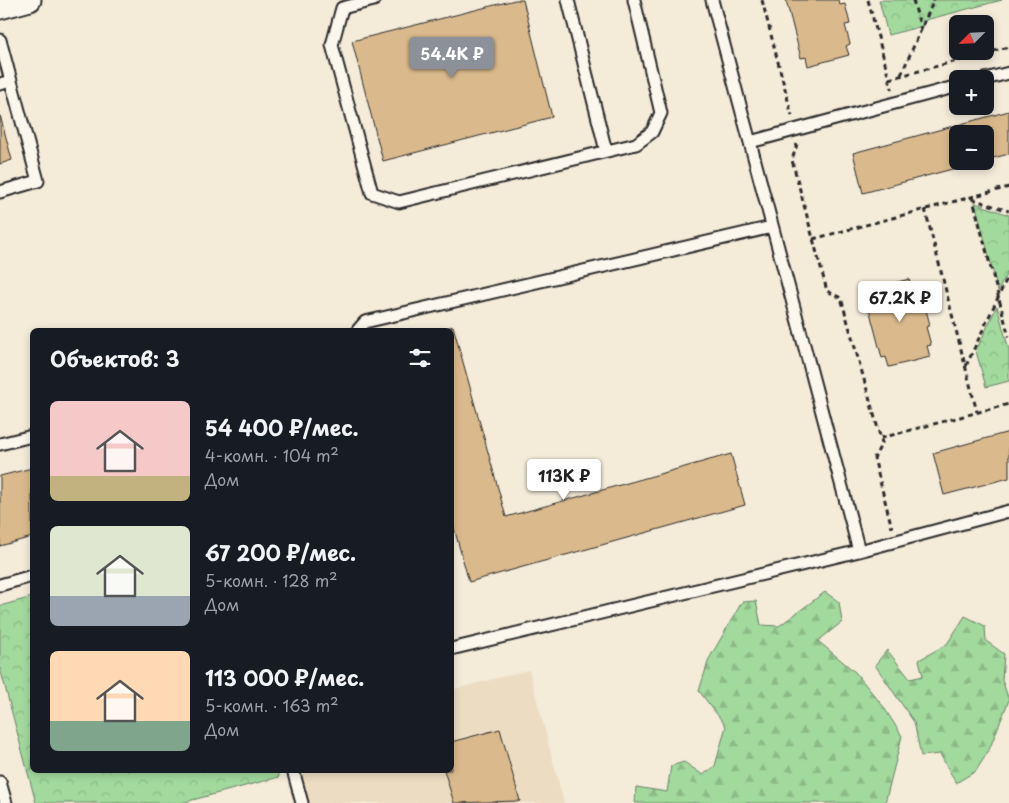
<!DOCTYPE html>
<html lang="ru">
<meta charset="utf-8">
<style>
:root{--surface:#171b24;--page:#20242c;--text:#f1f3f6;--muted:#9ea1a6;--accent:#8c9099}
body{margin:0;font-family:"Playpen Sans",sans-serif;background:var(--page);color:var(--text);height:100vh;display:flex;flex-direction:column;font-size:19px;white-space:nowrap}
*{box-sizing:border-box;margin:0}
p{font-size:16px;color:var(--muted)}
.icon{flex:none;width:28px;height:28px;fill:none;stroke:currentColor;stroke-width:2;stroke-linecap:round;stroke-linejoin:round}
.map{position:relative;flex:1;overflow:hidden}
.details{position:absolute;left:30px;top:328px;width:424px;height:445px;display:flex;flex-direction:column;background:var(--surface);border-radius:8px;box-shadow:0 2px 8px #0003}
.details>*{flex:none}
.needle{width:32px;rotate:246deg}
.tools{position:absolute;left:949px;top:15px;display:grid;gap:10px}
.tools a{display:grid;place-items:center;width:45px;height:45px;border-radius:8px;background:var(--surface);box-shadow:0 2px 8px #0003;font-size:25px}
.price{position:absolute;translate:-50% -42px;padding:0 11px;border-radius:5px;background:#fff;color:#222;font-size:16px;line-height:32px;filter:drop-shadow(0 1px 2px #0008)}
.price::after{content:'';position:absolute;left:50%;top:30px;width:15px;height:11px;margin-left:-8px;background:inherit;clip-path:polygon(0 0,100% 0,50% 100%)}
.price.current{background:var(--accent);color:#fff}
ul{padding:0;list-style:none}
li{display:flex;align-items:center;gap:15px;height:125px;padding:0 20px}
li span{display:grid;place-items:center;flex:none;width:140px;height:100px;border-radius:8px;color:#555}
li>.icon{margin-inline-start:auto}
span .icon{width:60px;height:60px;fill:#fffc;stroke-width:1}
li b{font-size:21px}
h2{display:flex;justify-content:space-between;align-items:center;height:60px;padding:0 20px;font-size:21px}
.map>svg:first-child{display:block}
.built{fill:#ecdcc2}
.forest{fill:url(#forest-firs);stroke:#668264}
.park{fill:url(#park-crowns);stroke:#668264}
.building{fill:#daba8d;stroke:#2b2b2b}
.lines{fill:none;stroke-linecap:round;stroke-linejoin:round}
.lane-casing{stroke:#2b2b2b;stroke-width:15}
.street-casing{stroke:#2b2b2b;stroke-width:25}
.path{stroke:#2b2b2b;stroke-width:3;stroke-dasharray:5 4;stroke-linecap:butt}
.lane{stroke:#fbf7ec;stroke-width:11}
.street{stroke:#fbf7ec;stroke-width:21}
</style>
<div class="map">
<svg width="1009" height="803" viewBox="0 0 1009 803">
<defs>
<pattern id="forest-firs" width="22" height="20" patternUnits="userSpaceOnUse" patternTransform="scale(1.25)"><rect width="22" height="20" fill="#a2d99d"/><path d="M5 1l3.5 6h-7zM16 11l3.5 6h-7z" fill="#8cba87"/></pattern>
<pattern id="park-crowns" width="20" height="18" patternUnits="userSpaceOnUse" patternTransform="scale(1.25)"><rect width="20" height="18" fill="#a2d99d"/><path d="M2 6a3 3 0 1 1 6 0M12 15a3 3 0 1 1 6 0" fill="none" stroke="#8cba87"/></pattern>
</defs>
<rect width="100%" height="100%" fill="#f4ebd9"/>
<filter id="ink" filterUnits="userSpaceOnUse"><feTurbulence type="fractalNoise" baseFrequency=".02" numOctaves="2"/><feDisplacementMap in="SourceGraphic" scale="10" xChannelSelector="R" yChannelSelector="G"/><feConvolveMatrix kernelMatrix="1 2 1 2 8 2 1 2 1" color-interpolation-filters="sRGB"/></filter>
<g filter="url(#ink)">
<path class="built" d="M529,670L564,803H307L298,770H451V690Z"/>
<path class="forest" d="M825,592L839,602L842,622L818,641L855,672L883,706L902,736L885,803H635L636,787L667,792L671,766L684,762L703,775L715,766L726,726L699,691L709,659L742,602L756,601L761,625L779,626Z
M965,616L985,626L986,641L1004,654L1002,680L1009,700L989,750L976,771L956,783L940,754L921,756L914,722L875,665L887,650L910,679L923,676L919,660L947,644Z"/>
<path class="park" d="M879,0H1002L922,21L923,26L888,35Z
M975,203L1009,215V269L998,291Z
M997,306L1009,350V381L986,387L976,351Z
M32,597V770H277L279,777L181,803H36L0,668V606Z"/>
<path class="building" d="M515,0H523L552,117L383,161L352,41Z
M786,0H838L840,5L845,4L850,24L845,25L850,44L846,46L849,55L808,66L806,57L801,58Z
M1009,111V154L985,160V134H958V161H982L863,193L853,153Z
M0,115L12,160L0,164Z
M909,279L912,290L916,288L921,307L925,306L930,325L926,327L931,345L927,346L930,357L889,367L886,357L882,358L867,301L871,300L868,290Z
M453,326L506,517L731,454L745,505L469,582L451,517V330H440Z
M1009,432V478L944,495L933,453Z
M32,468V537L0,546V476Z
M500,729L520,801L454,803L444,770H451V742Z"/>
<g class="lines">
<defs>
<path id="lane" d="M374,0L342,8L332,45L372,193L399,202L636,144L652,132L661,113L634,0
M568,0L606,151
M712,0L859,551L1009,511
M0,40L11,81
M985,79L1009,73
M0,84L11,81L38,181L0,192
M750,142L958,86
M358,330L365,322L772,227
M0,444L32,436
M0,585L32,576
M451,649L859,551
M293,770L302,803
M0,782L6,803"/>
<path id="street" d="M0,8L30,0"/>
</defs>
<use href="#lane" class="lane-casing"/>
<use href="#street" class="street-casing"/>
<path class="path" d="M762,0L792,116
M868,0L892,89
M913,0L921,29
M901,75L934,0
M889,79L1009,47
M797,144L792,160L827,291L841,298L882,443L874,458L892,528
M972,196L1009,337
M972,199L1009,211
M925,209L977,412
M813,239L1009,187
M966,366L1009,274
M881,438L1009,404"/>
<use href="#lane" class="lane"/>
<use href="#street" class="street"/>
</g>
</g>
</svg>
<div class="tools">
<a><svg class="needle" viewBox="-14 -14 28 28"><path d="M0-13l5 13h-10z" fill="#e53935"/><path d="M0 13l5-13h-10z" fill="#9ea1a6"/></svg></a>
<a>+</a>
<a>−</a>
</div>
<b class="price current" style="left:452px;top:79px">54.4K ₽</b>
<b class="price" style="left:900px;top:323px">67.2K ₽</b>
<b class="price" style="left:564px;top:501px">113K ₽</b>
<section class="details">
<h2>Объектов: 3<svg class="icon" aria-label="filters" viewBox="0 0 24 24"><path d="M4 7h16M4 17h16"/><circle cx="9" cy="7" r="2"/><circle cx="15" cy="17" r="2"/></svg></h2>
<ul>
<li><span style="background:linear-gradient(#f6c9c9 75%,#c2b280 0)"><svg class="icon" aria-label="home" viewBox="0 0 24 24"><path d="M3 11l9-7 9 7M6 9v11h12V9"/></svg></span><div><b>54 400 ₽/мес.</b><p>4-комн. · 104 m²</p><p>Дом</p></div></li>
<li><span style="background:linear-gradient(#dfe7d0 70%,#9aa5b1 0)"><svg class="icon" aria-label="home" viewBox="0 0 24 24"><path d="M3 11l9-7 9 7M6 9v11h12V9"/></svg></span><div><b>67 200 ₽/мес.</b><p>5-комн. · 128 m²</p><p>Дом</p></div></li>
<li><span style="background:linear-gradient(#ffd9b3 70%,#7fa58c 0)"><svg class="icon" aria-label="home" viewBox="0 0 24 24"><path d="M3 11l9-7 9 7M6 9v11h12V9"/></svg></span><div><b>113 000 ₽/мес.</b><p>5-комн. · 163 m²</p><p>Дом</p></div></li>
</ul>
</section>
</div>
